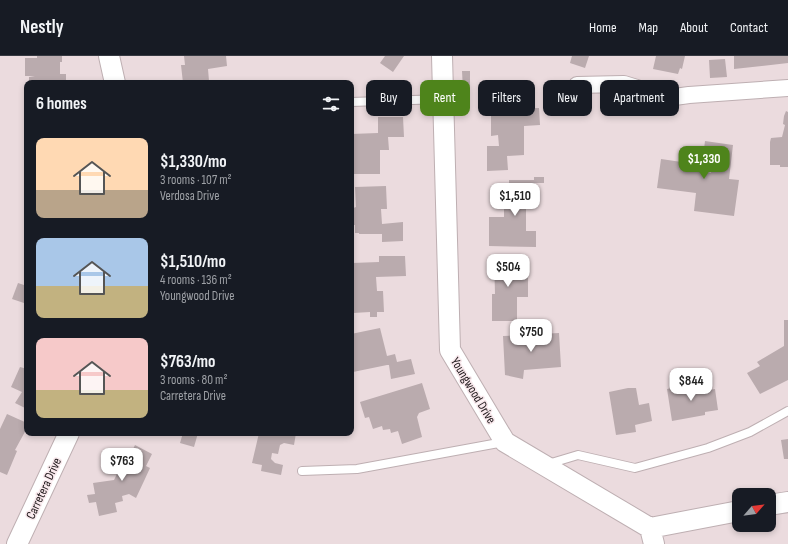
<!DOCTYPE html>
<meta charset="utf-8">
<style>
:root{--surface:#171b24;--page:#242831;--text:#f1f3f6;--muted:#9ea1a6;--line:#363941;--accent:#4e841b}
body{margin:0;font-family:"Sofia Sans Condensed",sans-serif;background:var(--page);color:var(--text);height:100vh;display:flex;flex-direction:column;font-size:15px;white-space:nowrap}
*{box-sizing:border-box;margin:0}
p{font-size:13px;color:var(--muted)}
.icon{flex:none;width:22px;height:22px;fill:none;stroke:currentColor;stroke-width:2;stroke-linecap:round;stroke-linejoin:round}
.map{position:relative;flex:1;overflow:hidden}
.drawer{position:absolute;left:24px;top:24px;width:330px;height:356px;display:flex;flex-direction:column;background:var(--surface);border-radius:8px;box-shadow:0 2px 6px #0003}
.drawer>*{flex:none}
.banner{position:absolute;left:366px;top:24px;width:362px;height:36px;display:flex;gap:8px}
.needle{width:26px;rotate:62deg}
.fabs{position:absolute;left:732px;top:432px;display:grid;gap:8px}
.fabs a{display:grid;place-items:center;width:44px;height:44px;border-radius:8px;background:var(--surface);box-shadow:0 2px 6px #0003;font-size:20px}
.price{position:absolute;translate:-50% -34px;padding:0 9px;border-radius:8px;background:#fff;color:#222;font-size:13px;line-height:26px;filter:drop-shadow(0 1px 2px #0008)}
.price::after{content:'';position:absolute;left:50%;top:24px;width:12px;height:9px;margin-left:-6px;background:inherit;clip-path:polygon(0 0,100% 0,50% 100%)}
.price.current{background:var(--accent);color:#fff}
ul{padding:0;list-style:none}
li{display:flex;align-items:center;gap:12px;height:100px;padding:0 12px}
li span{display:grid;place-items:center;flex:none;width:112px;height:80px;border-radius:8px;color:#555}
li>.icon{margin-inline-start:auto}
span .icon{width:48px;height:48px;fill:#fffc;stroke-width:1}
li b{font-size:17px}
h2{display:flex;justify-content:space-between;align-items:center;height:48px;padding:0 12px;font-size:17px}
.tag{padding:0 14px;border-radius:8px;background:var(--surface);box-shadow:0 2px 6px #0003;font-size:14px;line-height:36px}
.tag.current{background:var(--accent);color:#fff}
header{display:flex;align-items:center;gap:24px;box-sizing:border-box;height:56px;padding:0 20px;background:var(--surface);border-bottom:1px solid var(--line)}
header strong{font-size:19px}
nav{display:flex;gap:22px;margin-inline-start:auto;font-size:14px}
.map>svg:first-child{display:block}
.building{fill:#baabae;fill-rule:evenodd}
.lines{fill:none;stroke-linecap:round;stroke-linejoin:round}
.service-casing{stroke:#beafb2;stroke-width:10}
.minor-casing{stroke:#beafb2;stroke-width:18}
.tertiary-casing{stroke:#beafb2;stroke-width:22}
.service{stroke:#fff;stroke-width:8}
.minor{stroke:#fff;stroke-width:16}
.tertiary{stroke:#fff;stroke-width:20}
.labels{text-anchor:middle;stroke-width:3;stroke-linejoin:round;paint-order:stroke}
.street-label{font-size:13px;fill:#1c1618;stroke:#f8e8ec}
</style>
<header>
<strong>Nestly</strong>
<nav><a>Home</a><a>Map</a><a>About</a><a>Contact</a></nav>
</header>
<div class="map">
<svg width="788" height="488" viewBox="0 0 788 488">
<rect width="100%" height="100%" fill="#ebdbde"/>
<path class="building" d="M37,0H62V6H60V18H66V27H29V21L35,20H25V2H37Z
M184,0H226L227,10L208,13L209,25H206V27H183L181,9H185Z
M385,0H404L393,16L380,7Z
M572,0H589L585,12L570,7Z
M656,0H685L682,13L680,12L678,18L653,13Z
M734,0H788V7L734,13Z
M725,3L727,21L710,22L709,4Z
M462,15H470V35L463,34Z
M539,52L540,69L524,70V99L507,100L508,114L487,115V90H499L498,79L491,80V53Z
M786,55L788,56V111H780V109H770V86L771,82L782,81L785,69L783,68L784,60Z
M378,61H403L404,81H388L389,94H380V118H351V78L378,77Z
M705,85L733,89L729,123L739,124L734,160L694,155L696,137L657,132L661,103L702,109ZM708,105L719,107L718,111L712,110L711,117L706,116Z
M534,121H544V127H535L534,144L526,145V175H536V191L489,190V161H504V144H509V124H534Z
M386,130L387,153H381L382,168L403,166V185L382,186V178H359V177H355V169H351V153L356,151L355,131Z
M379,200H405L406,220L376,221L377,235H383L384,256H377V261H370V256L353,257L352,237H351L352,207L379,206Z
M494,200H521V213H528V241H517V265H492V238H495Z
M18,227L27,230V248L12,243Z
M784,264H788V324L760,338L747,317L760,310L757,306L784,290Z
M380,272L387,300L395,298L397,306L411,303L415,318L391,323L389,309H387L353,316L351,307V278Z
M559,277L561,311L524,314L523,323L505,319L503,280Z
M20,311L27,313V353L15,347L22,336L11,331Z
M422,327L430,353L419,357L417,361L422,381L402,388L398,375L391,377L390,373L383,374L382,370L373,373L369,361L365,362L360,346Z
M693,327V329L701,328L702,335L715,333L718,354L705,356V359L672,365L667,333Z
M628,332H636L639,349L649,347L652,365L635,369L636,376L616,379L609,336Z
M7,358L27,367V372L15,394L17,395L7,419L0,416V373Z
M183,377H198L194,391L180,387Z
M259,377H296L294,389L284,387L280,389L278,398L272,397L271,403L275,407L283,409L281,419L261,415L262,409L252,407Z
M788,383V403H784L781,384Z
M135,389L152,398L146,410L150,412L144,425L136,442L129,438L122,440L123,445L115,447L117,456L99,460L96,446L89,447L87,439L95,438L93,427L114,424L127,398L130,399Z"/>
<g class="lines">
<defs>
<path id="service" d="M351,46L443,43
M548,408L578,399L635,412L708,392L750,376L788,355
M302,415L357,413L504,386"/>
<path id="minor" d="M577,29L624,28L637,32L653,44L689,39L788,32"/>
<path id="tertiary" d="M109,0L115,27
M442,0L450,294L505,386L650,472L654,488
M769,449L788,446
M650,472L739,455
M17,488L69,377"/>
</defs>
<use href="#service" class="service-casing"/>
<use href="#minor" class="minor-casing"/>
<use href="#tertiary" class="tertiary-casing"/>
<use href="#service" class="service"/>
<use href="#minor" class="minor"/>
<use href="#tertiary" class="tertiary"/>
</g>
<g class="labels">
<g class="street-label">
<text transform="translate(474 334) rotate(59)" y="5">Youngwood Drive</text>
<text transform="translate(43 432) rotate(-65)" y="5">Carretera Drive</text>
</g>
</g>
</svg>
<div class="fabs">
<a><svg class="needle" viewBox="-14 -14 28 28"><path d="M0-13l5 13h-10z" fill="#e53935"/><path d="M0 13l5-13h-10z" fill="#9ea1a6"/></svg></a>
</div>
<b class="price current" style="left:704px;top:124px">$1,330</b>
<b class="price" style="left:515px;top:161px">$1,510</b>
<b class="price" style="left:508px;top:232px">$504</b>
<b class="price" style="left:531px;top:297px">$750</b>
<b class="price" style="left:691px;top:346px">$844</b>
<b class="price" style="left:122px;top:426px">$763</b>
<div class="banner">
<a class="tag">Buy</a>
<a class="tag current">Rent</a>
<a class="tag">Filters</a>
<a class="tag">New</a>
<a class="tag">Apartment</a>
</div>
<section class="drawer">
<h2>6 homes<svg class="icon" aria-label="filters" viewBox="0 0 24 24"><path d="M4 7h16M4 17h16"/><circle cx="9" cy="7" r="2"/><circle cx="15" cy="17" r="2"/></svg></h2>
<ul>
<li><span style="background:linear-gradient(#ffd9b3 65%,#b9a48a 0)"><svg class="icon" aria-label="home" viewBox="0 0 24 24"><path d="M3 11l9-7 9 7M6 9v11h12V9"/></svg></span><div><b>$1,330/mo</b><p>3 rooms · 107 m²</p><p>Verdosa Drive</p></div></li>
<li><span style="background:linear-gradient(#a9c7e8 60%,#c2b280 0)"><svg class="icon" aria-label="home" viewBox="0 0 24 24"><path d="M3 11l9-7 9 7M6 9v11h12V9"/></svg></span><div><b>$1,510/mo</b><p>4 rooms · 136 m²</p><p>Youngwood Drive</p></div></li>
<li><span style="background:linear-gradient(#f6c9c9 65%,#c2b280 0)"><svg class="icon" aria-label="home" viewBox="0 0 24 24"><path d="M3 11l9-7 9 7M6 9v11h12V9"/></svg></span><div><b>$763/mo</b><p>3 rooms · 80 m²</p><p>Carretera Drive</p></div></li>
</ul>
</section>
</div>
